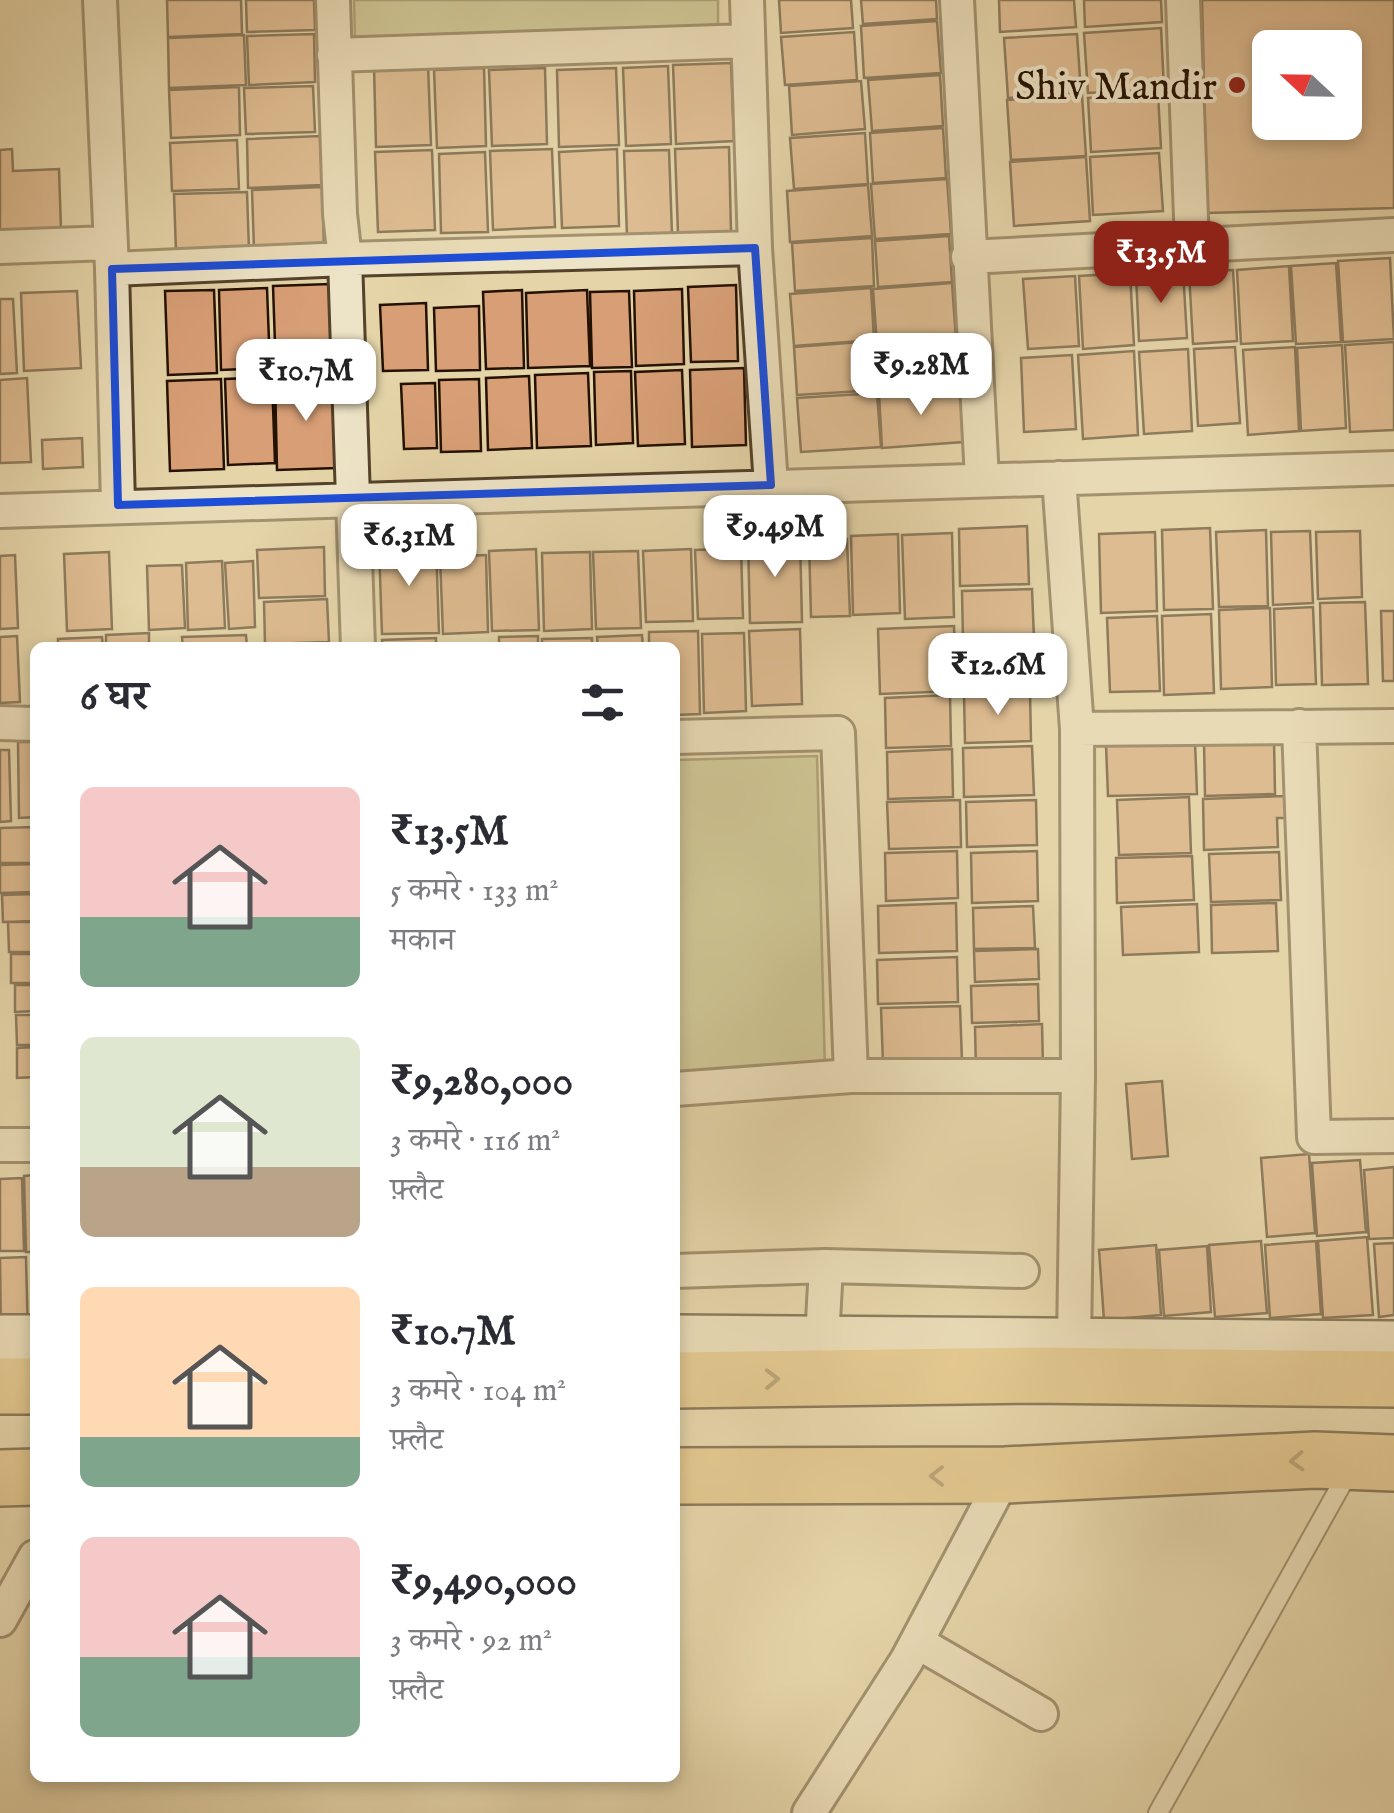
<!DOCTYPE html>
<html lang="hi">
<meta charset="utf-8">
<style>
:root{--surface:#fff;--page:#f2f2f3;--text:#2b2b33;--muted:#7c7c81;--accent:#8f2418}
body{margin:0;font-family:"IM FELL English","Noto Serif Devanagari",serif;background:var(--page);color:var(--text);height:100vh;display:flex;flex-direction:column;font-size:38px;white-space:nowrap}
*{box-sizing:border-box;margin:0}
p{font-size:32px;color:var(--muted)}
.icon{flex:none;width:55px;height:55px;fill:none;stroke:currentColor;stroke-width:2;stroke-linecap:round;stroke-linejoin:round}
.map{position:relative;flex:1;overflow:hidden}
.side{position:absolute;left:30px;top:642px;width:650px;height:1140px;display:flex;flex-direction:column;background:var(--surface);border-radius:15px;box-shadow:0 5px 15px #0003}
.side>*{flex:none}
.needle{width:65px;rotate:292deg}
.tools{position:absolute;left:1252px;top:30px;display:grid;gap:20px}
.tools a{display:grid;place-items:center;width:110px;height:110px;border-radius:15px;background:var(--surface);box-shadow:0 5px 15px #0003;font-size:50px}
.price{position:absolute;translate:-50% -85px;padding:0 22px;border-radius:20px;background:#fff;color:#222;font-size:32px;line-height:65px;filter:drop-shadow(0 2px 5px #0008)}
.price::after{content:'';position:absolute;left:50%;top:60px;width:30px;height:22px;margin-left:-15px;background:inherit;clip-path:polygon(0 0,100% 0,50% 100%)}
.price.on{background:var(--accent);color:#fff}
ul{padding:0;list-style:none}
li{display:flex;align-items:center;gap:30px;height:250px;padding:0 50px}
li span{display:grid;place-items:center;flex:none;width:280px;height:200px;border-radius:15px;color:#555}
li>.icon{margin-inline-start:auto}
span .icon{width:120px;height:120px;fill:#fffc;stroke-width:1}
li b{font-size:42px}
h2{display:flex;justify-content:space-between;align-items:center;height:120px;padding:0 50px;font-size:42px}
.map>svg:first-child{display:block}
.green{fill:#babb84;stroke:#6f6642;stroke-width:2.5}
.building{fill:#d89f76;stroke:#241100;stroke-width:2.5;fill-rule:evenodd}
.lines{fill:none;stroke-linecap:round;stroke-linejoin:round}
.lane-casing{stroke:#54422a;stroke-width:22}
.street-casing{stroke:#54422a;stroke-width:38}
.secondary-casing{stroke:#241100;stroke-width:50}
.highway-casing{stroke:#241100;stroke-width:60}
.lane{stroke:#ede3c6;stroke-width:18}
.street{stroke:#ede3c6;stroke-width:32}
.secondary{stroke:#ede3c6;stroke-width:45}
.highway{stroke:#e2ba74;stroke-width:55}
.oneway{stroke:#8c6e40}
.marked{fill:none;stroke:#1d4ed8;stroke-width:8;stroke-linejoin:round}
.poi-dot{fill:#8f2418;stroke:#ede3c6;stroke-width:4}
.labels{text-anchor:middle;stroke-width:8;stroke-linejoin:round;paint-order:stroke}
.poi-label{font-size:40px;fill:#241100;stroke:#ede3c6;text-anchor:end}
</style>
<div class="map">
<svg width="1394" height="1813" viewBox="0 0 1394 1813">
<rect width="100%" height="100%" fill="#e4d4a8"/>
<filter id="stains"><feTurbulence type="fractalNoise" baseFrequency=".002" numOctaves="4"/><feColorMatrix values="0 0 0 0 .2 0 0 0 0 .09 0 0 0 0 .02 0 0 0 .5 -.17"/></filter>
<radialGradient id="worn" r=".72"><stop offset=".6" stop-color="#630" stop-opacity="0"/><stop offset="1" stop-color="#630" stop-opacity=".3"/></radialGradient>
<path class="green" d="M354,0H718V26L355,37Z
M817,756L825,1071L675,1076V760Z"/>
<path class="building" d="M167,0H241L242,34L168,37Z
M246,0H314L315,30L247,32Z
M779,0H851L853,28L781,33Z
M861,0H936L937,19L863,24Z
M999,0H1074L1076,27L1000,32Z
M1084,0H1161L1162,22L1085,27Z
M1202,0H1394V208L1207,213ZM1270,48H1345V122H1270Z
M937,21L941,73L864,78L861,26Z
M1161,28L1164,89L1088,93L1084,33Z
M854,32L857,80L785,85L781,37Z
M314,34L315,82L249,85L247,36Z
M1077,34L1081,93L1008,98L1004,38Z
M244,35L246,85L169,88L168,38Z
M731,63L734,141L676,144L673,65Z
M428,65L431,145L376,147L374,67Z
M668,66L671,144L626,146L623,68Z
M484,68L486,146L437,148L434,70Z
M545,68L547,144L492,146L489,70Z
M616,68L619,145L559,147L557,70Z
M940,75L943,126L872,131L868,80Z
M861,81L865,129L792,135L789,86Z
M313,86L315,132L246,134L244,88Z
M239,87L240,135L171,138L169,90Z
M1158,94L1161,148L1091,152L1088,98Z
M1082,95L1086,156L1011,160L1007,100Z
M943,128L946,178L873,183L870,133Z
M865,133L868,184L794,189L790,138Z
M320,136L322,185L248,188L247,139Z
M237,140L239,189L172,191L170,143Z
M729,147L731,232L678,234L675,149Z
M12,149L13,171L59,169L61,230L0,233V150Z
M552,149L555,227L493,230L490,151Z
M617,149L619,226L562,228L559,152Z
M432,150L435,230L378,232L375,152Z
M669,150L672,234L627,236L624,151Z
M485,152L488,232L441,233L439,154Z
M1159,153L1163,211L1093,215L1090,157Z
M1086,157L1090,221L1014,226L1010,162Z
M947,179L951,234L875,239L871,184Z
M868,185L872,236L790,242L787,191Z
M322,187L324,246L254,249L252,190Z
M247,192L249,250L176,252L174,194Z
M949,236L952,282L878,287L875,241Z
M872,238L874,286L795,291L792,243Z
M1390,258L1394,339L1343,342L1338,261Z
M1336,263L1341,342L1296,344L1291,266Z
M1289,266L1293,341L1241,344L1237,270Z
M1183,270L1187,338L1139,341L1136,274Z
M1233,270L1237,341L1193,344L1189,272Z
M1130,273L1134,345L1083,349L1079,276Z
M1075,276L1079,346L1028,349L1023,279Z
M952,283L956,339L877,344L873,289Z
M330,284L333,371L276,373L273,286Z
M736,285L738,361L691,362L688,287Z
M267,288L270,368L221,370L219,290Z
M871,288L874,340L794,346L790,294Z
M682,289L684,364L636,366L634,291Z
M214,290L217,373L168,375L165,291Z
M522,290L524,368L486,369L483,292Z
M587,290L590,366L528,368L526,293Z
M77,291L81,368L24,371L21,293Z
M629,291L632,367L592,368L590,292Z
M0,299H13L17,373L0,374Z
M426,303L428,370L383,371L380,305Z
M479,306L480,370L436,371L434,308Z
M956,339L959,387L881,392L877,345Z
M874,341L877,390L797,395L794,347Z
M1394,342V430L1350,432L1345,345Z
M1342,345L1346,428L1301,431L1297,348Z
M1235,347L1240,423L1198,426L1194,349Z
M1295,347L1299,431L1248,435L1243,350Z
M1188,349L1192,431L1144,434L1139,352Z
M1134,351L1138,435L1083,439L1078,355Z
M1072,355L1076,429L1024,432L1021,358Z
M744,368L746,445L692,447L690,370Z
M682,370L685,444L638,446L635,372Z
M631,371L633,443L596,445L594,372Z
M588,373L591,446L537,448L535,375Z
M529,376L532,448L488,450L486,378Z
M272,377L275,463L228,465L225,379Z
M27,378L31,462L0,463V380Z
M334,378L337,468L277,470L275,380Z
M221,379L224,469L170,471L167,381Z
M479,379L481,451L441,452L439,380Z
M435,383L437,448L404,449L401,384Z
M960,387L963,442L882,448L879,393Z
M877,393L881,447L801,452L797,398Z
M82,438L83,467L43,469L42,440Z
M1027,526L1029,584L960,586L959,529Z
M1210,528L1213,609L1164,610L1162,530Z
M1266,530L1268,606L1219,607L1216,532Z
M1310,531L1313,603L1273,605L1271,532Z
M1360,531L1362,597L1318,599L1316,532Z
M1155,532L1157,611L1101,613L1099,534Z
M952,533L954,617L905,619L902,535Z
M898,534L900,613L853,615L851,536Z
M800,537L802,622L750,623L748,539Z
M847,539L850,616L811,617L809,540Z
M436,544L439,633L382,634L379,546Z
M324,547L325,596L259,598L257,550Z
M741,548L743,618L698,619L695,550Z
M536,549L539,630L492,631L489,551Z
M691,549L693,621L646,622L643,551Z
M638,551L641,628L596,629L593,552Z
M109,552L112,629L67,631L64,554Z
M590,552L592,629L544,631L542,553Z
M15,555L18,628L0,629V556Z
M486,555L488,632L443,634L440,557Z
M222,561L225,628L188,630L186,563Z
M253,561L255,627L229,629L225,563Z
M182,565L185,628L149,630L147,566Z
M1032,589L1034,639L963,641L962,591Z
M327,599L329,642L265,644L264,602Z
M1365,602L1368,684L1322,685L1320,603Z
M1313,607L1316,684L1276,685L1274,609Z
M1270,608L1272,687L1221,689L1219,610Z
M1381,611H1394V681H1383Z
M1211,614L1214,693L1164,695L1162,616Z
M1157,616L1160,691L1110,692L1107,618Z
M954,626L956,691L880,694L878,629Z
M800,629L802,704L752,706L749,631Z
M698,631L700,714L675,715V648H649V632Z
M149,633V648H106V635Z
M744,633L746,711L704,713L702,634Z
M246,635L247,648H183L182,637Z
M642,635L643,648H598L597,637Z
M17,636L20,702L0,703V637Z
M538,636V648H499V637Z
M102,637L103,648H58V639Z
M436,638V648H383L382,640Z
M592,638V648H542V639Z
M1029,642L1030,687L964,689L963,644Z
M1030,693L1031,741L965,743L964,695Z
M950,695L951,746L886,748L885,698Z
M1274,739L1275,794L1205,796L1204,741Z
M18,742H35V817L19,818Z
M1195,742L1197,794L1108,796L1106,745Z
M1032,746L1034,795L964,797L963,748Z
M952,749L953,797L888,799L887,752Z
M0,750H9L11,821L0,822Z
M1285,796L1286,818H1277L1278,847L1204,850L1203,799Z
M1189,797L1191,853L1119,855L1117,800Z
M960,800L961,847L889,849L887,802Z
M1036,800L1037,845L967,847L966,802Z
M35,827V863H0V828Z
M957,851L958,898L886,901L885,853Z
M1037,851L1038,901L972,903L971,853Z
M1279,852L1281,900L1211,902L1209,854Z
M1192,856L1194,900L1117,903L1116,858Z
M35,864V892L0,893V865Z
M35,894V921L3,922L2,895Z
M956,903L957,951L879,953L878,906Z
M1276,903L1278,951L1212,953L1211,905Z
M1197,904L1199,952L1123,955L1121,907Z
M1033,906L1035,948L974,949L973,908Z
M8,922H35V952H9Z
M1038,949L1039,979L975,982L974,951Z
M11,954H35V983H11Z
M957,957L958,1002L878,1004L877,960Z
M1038,984L1039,1021L972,1023L971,986Z
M15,985H35V1011L15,1012Z
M960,1006L962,1062L883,1064L881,1008Z
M16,1015H35V1045H17Z
M1042,1024L1043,1068L976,1071L975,1027Z
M35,1047V1077L17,1078V1048Z
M1162,1081L1168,1156L1132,1159L1126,1084Z
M1309,1154L1315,1233L1267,1237L1261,1158Z
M1360,1160L1366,1232L1317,1236L1312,1163Z
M1394,1167V1238L1369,1239L1364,1170Z
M35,1175V1252H26L24,1176Z
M22,1178L24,1251H0V1179Z
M1367,1237L1373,1315L1323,1318L1318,1241Z
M1261,1241L1267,1313L1215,1317L1209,1245Z
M1316,1241L1321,1314L1270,1318L1265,1245Z
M1394,1243V1315L1379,1317L1374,1244Z
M1156,1245L1161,1315L1104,1320L1099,1250Z
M1207,1246L1211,1312L1164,1316L1159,1250Z
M26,1257L28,1337L1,1338L0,1258Z"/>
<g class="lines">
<defs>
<path id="lane" d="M1158,1813L1349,1471"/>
<path id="street" d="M100,0L112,269L118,505
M747,0L755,248L771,485
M957,0L982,479
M1183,0L1192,245
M334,55L748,41
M0,247L109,243
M968,257L1394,235
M112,269L345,259L340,214L333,0
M1059,478L1077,729L1078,1076
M0,511L1394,468
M358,648L345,259L755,248
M0,723L35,724
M1299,726L1314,1137L1394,1136
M1077,729L1394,726
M675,737L838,733L851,1076
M675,1089L851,1076H1078L1074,1342
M0,1145H35
M826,1266L1022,1271
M675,1271L826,1266L822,1340
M0,1620L35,1557
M917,1642L1041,1714
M809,1813L907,1660L1005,1475"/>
<path id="secondary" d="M0,1338H35
M675,1338L1394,1344"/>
<path id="highway" d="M675,1380L1029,1375L1394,1379
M0,1386H35
M675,1476L1005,1475L1315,1460L1394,1463
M0,1478L35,1477"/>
</defs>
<use href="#lane" class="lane-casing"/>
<use href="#street" class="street-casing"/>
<use href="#secondary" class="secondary-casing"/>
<use href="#highway" class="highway-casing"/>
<use href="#lane" class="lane"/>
<use href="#street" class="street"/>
<use href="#secondary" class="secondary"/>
<use href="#highway" class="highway"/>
</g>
<defs><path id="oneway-chevron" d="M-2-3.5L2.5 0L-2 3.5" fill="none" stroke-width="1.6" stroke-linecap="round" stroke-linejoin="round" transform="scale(2.5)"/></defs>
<g class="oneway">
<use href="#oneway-chevron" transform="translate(772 1379) rotate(-1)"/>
<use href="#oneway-chevron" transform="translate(1297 1461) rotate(177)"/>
<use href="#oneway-chevron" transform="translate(937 1476) rotate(180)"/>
</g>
<path d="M0 0H1394V1813H0ZM755,248L771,485L118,505L112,269Z" fill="#e4d4a8" fill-opacity=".55" fill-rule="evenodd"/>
<path class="marked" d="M755,248L771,485L118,505L112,269Z"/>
<circle class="poi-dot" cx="1237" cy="85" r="10"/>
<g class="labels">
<g class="poi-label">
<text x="1217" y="99">Shiv Mandir</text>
</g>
</g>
<rect width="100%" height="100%" filter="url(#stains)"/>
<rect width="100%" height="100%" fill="url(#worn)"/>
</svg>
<div class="tools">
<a><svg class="needle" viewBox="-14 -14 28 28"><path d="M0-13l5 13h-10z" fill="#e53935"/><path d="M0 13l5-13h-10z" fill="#7c7c81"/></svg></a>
</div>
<b class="price on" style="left:1161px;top:306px">₹13.5M</b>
<b class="price" style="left:921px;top:418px">₹9.28M</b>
<b class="price" style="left:306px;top:424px">₹10.7M</b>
<b class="price" style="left:775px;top:580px">₹9.49M</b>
<b class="price" style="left:409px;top:589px">₹6.31M</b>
<b class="price" style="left:998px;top:718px">₹12.6M</b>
<section class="side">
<h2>6 घर<svg class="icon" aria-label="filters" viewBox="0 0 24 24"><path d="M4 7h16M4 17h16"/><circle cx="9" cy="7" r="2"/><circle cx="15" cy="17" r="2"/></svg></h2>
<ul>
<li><span style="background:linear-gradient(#f6c9c9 65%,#7fa58c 0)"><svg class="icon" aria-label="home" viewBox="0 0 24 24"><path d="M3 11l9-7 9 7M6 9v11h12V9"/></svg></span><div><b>₹13.5M</b><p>5 कमरे · 133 m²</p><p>मकान</p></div></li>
<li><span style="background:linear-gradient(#dfe7d0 65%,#b9a48a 0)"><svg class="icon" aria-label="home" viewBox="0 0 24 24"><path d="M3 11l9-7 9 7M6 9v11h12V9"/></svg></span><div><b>₹9,280,000</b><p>3 कमरे · 116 m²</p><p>फ़्लैट</p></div></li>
<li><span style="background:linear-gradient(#ffd9b3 75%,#7fa58c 0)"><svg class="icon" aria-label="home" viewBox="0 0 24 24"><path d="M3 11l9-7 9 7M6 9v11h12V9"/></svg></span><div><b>₹10.7M</b><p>3 कमरे · 104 m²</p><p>फ़्लैट</p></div></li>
<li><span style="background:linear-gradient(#f6c9c9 60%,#7fa58c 0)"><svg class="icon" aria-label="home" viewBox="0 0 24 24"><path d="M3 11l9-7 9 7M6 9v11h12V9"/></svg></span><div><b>₹9,490,000</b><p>3 कमरे · 92 m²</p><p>फ़्लैट</p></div></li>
</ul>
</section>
</div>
